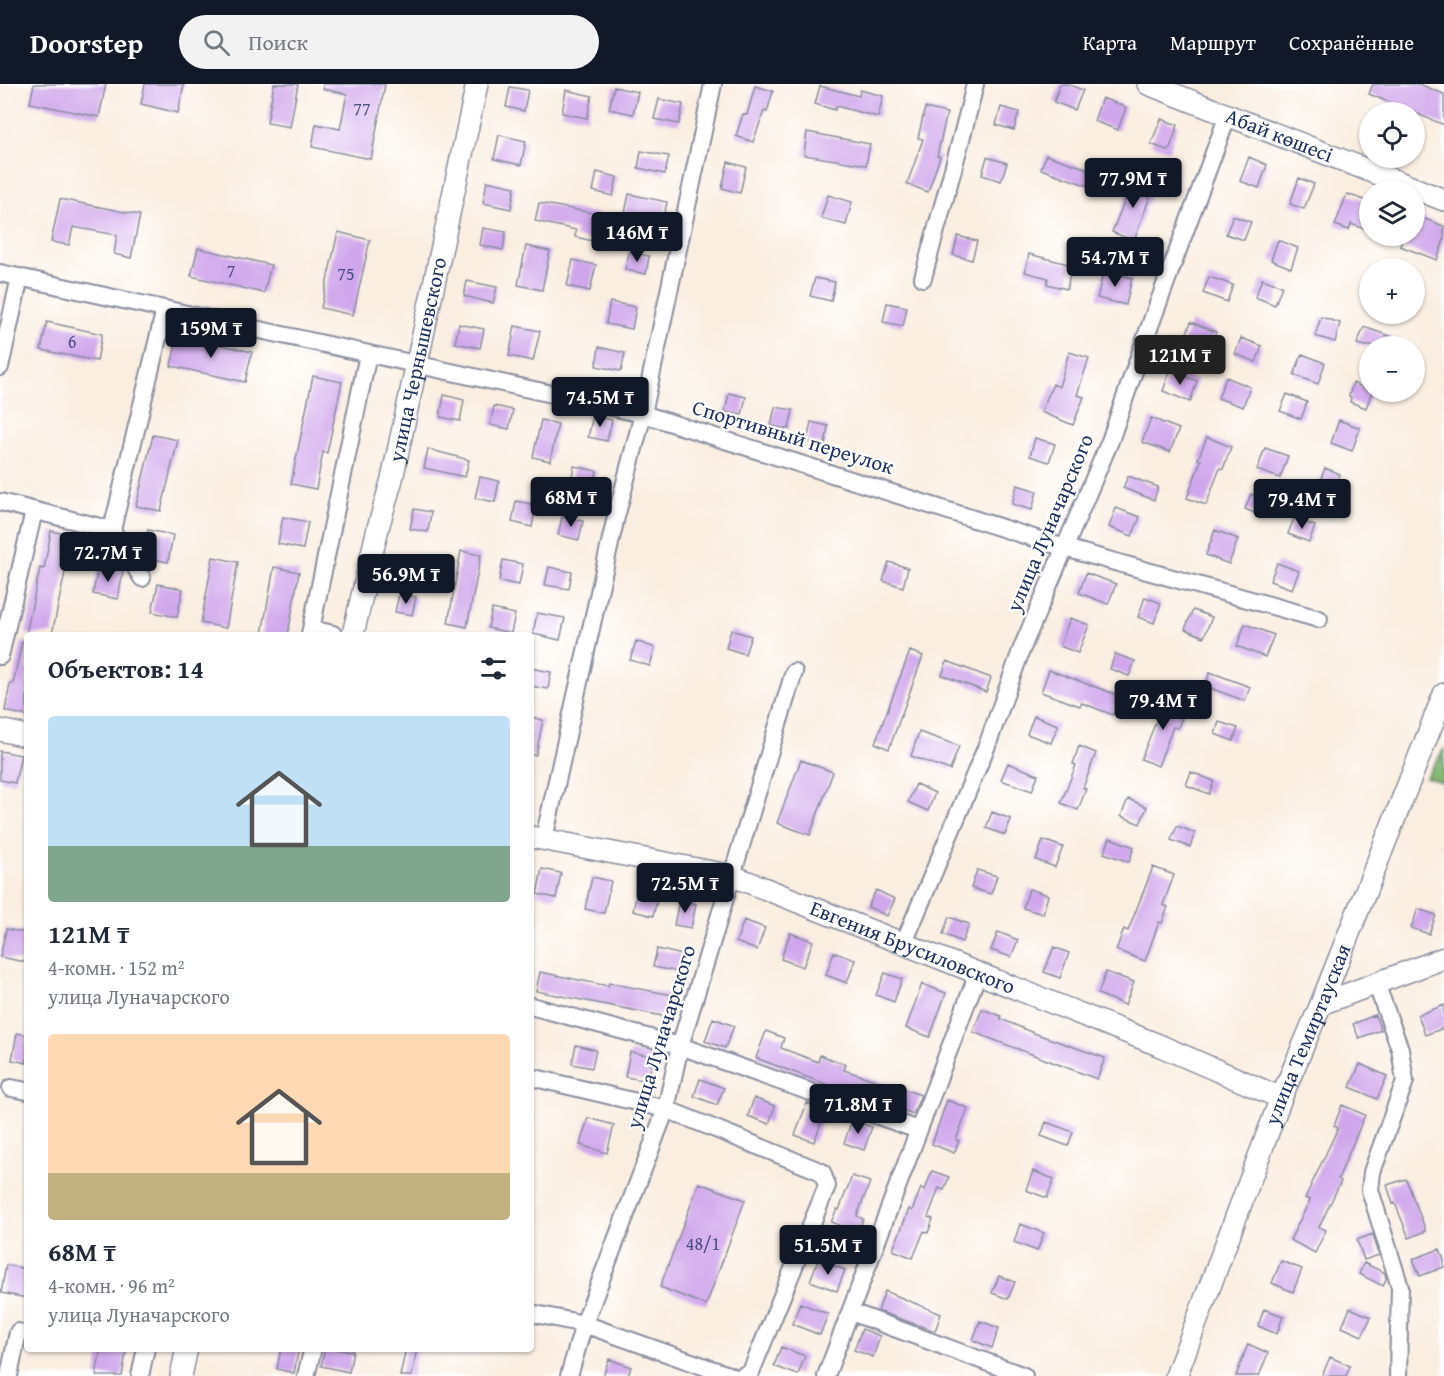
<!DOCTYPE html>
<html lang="ru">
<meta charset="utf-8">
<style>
:root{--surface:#fff;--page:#f2f2f3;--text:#1f2937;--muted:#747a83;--accent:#111827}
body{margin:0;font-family:"Gentium Book Plus",serif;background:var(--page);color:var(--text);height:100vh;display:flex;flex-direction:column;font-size:22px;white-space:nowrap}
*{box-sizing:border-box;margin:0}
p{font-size:20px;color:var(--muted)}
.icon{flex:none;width:33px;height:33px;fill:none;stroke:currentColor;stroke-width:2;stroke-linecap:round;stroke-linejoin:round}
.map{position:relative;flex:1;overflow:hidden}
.side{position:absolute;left:24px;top:548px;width:510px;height:720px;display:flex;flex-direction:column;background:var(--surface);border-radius:6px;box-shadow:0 2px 4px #0004}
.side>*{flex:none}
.tools{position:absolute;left:1359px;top:18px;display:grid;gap:12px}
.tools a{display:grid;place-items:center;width:66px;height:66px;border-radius:50%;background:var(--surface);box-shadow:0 2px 4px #0004;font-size:30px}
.price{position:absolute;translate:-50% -51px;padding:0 14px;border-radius:6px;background:var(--accent);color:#fff;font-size:20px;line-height:39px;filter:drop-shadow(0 2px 3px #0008)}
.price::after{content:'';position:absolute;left:50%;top:36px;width:18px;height:14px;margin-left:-9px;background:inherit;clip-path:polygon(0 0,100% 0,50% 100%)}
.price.on{background:#222;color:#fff}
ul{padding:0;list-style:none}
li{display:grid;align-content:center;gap:12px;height:318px;padding:0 24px}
li span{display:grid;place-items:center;height:186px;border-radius:6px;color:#555}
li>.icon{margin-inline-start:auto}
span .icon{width:108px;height:108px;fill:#fffc;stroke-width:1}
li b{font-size:26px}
h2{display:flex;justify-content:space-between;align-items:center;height:72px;padding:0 24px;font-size:26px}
header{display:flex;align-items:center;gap:36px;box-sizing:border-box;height:84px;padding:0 30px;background:var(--accent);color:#fff}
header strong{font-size:28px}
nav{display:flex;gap:33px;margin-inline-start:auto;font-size:21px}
.search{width:420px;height:54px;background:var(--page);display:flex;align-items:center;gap:15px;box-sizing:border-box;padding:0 21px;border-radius:33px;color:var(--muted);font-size:22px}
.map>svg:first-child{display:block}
.forest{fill:#81b36d;stroke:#4e7166;stroke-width:1.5}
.building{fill:#d0a7ec}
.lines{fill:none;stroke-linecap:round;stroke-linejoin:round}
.minor-casing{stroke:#8a8e9f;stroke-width:20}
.tertiary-casing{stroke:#8a8e9f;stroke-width:24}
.minor{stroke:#fff;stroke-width:16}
.tertiary{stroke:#fff;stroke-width:21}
.labels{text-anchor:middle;stroke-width:4.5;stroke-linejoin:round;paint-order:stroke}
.number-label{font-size:18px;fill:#484d82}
.street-label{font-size:21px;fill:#1b2f5e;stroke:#fff}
</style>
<header>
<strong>Doorstep</strong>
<div class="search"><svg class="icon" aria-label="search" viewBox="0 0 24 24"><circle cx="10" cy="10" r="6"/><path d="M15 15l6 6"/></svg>Поиск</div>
<nav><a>Карта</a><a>Маршрут</a><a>Сохранённые</a></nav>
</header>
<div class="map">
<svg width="1444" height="1292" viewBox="0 0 1444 1292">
<rect width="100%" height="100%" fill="#fff"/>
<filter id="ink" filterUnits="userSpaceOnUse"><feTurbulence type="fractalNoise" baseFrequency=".0167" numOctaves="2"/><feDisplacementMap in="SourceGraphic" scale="12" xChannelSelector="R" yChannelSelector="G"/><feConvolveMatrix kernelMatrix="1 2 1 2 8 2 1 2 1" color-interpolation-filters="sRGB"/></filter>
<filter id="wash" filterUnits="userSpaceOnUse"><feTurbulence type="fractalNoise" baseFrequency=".008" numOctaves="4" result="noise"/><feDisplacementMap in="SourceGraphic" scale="24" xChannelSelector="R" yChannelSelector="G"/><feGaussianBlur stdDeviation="1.35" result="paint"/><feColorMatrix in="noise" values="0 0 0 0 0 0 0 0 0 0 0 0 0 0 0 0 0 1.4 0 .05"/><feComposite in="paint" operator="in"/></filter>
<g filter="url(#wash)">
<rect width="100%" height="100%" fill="#faeee0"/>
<path class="forest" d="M1444,665V699L1426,693Z"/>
<g id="blocks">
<path class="building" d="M34,0H106L99,33L30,19Z
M145,0H184L178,29L141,20Z
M274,0H298L290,43L267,39Z
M323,0H385L371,75L312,63L316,40L340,45L347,10L323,5Z
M1060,0H1067L1083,6L1075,26L1054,18Z
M1373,0H1419L1444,10V41L1369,10Z
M755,2L773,7L767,28L764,27L753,58L736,52L743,30L747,31Z
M820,2L859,12L860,6L883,12L878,33L836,22L835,26L815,20Z
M510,3L528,6L524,27L506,23Z
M614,3L638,8L633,30L609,25Z
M566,6L592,12L587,34L562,29Z
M1102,14L1126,23L1118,46L1094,37Z
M659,15L683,20L679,40L654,35Z
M1001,23L1019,28L1014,46L996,41Z
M925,24L947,29L937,72L940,73L928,108L907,100L923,55L918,54Z
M1161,35L1178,41L1169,67L1151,60Z
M807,48L870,60L866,81L804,71Z
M499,51L526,57L521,81L494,75Z
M641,67L669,72L665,90L638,84Z
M1046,71L1100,89L1094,104L1041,85Z
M987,73L1007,79L1001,97L982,91Z
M1249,73L1267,81L1259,104L1240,97Z
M728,78L746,83L740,109L722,104Z
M597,88L617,93L613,112L593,107Z
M1134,93L1154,101L1134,157L1112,148Z
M1299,94L1314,100L1304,125L1290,120Z
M487,97L515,103L511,125L483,119Z
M629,110L667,118L663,137L625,129Z
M1347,110L1370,118V147L1351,140L1349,146L1335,141Z
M828,111L852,118L846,141L821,134Z
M60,115L140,131L131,174L114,170L117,151L73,143L69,161L51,158Z
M539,119L599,130L593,157L575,153L576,146L535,137Z
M1414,131L1444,142V156L1437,176L1400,162L1404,152H1414Z
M1233,132L1251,138L1244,156L1226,150Z
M483,144L506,148L503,166L480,161Z
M338,148L370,156L353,231L321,224Z
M958,152L977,157L972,176L953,171Z
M1278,156L1298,164L1291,184L1271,176Z
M526,162L550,167L542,206L518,201Z
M198,164L271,181L264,209L191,192Z
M629,168L649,172L646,190L625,186Z
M1029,170L1072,181L1067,205L1047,200L1048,194L1025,188Z
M573,176L596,181L590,207L567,202Z
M1104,186L1132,194L1126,221L1097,214Z
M1209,193L1233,201L1227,218L1203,209Z
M815,194L835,198L831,217L810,212Z
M1262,195L1282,202L1275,221L1255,213Z
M467,197L497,203L493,219L464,212Z
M610,218L636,223L632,245L606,240Z
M887,219L907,223L903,242L883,238Z
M1321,233L1340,239L1335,258L1315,252Z
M47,238L102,250L97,277L41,266Z
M1191,238L1216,248L1207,272L1182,262Z
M459,240L484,245L480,264L455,259Z
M515,242L540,247L533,277L509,272Z
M1364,243L1392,253L1388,262H1365L1357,260Z
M178,251L252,268L245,298L171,282Z
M1241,254L1262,262L1256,278L1235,270Z
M599,263L625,269L621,287L596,282Z
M1069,268L1089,274L1077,311L1084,313L1073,341L1041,328L1053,300L1059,303Z
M1302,270L1325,279L1318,300L1294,291Z
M1170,287L1197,297L1190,318L1163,307Z
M313,292L342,298L327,369L323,368L316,405L291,400Z
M1226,293L1250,303L1243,323L1218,314Z
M1353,299L1372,308L1366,324L1350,318L1351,313L1349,312Z
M729,309L746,313L742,331L725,328Z
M1287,310L1307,318L1301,335L1280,327Z
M444,311L464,316L460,337L440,333Z
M494,322L513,326L509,345L490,341Z
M775,323L793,326L789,345L771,342Z
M593,332L612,336L607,357L588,353Z
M1151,334L1179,345L1170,368L1142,358Z
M541,336L558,340L550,377L533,373Z
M1339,336L1360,344L1352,367L1331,359Z
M811,338L828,342L825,361L807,357Z
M153,351L178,356L161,427L136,422Z
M1207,353L1231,363L1223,385L1220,384L1206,421L1187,414L1201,376L1198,375Z
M1035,354L1055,360L1049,378L1030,372Z
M1265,364L1288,372L1280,394L1257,386Z
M428,365L469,376L465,393L424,384Z
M574,382L597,387L593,407L570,402Z
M1325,384L1340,390L1332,413L1316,407Z
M1128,392L1158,403L1154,416L1123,404Z
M480,393L499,397L495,418L475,414Z
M1017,401L1037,407L1032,426L1012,420Z
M1251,410L1270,417L1264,433L1245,425Z
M516,417L536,421L532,443L512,438Z
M1116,424L1140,433L1132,452L1109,443Z
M414,425L431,428L428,448L410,445Z
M283,433L308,438L303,465L278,460Z
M562,433L583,437L579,456L558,451Z
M1294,434L1315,442L1309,458L1288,450Z
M148,446L173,451L168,478L142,473Z
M1215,446L1238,455L1229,480L1206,471Z
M51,447L76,452L70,479H67L52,550H26L40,484L44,485Z
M461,467L481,471L467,543L448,539Z
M213,473L238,478L226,544L201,539Z
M503,476L523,480L519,501L499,497Z
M889,478L908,484L903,503L883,497Z
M1277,479L1299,487L1292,505L1270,497Z
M98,483L123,487L118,515L93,510Z
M274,483L299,488L288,550H262Z
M549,483L572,488L569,505L545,501Z
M1086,489L1116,500L1108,520L1079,509Z
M158,500L183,505L177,533L152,528Z
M399,510L416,513L412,531L395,528Z
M1145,513L1161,519L1154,539L1138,533Z
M492,525L515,530L511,549L488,544Z
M1193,526L1212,533L1204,553L1185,545Z
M537,529L565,534L560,556L533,550Z
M1070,534L1089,541L1078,569L1060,562Z
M1245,540L1274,551L1265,573L1237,562Z
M731,546L751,552L745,570L726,564Z
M636,557L655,564L650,582L630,576Z
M22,558L27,559V632L5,627L10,600H13Z
M910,567L923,572L889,665L875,659Z
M1115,570L1135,577L1129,592L1110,585Z
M947,577L991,594L986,608L942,591Z
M531,584L551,588L548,605L531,602Z
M1049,586L1120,612L1113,631L1082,619L1080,622L1041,608Z
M1210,588L1250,603L1245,617L1205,602Z
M1165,615L1186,623L1178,644L1173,643L1158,682L1141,675Z
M1034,632L1058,641L1051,659L1027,650Z
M531,633L543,636L536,671H531Z
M1219,638L1238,644L1233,657L1215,650Z
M919,648L959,662L950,686L911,672Z
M1079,662L1096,669L1083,704L1086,705L1078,726L1061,719L1076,681L1073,680Z
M0,667L21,671L15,699L0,696Z
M801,676L833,688L810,751L777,739Z
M1008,679L1038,691L1032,707L1001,696Z
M1191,688L1214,697L1209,710L1186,701Z
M916,700L935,709L928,727L908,718Z
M1128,715L1147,723L1140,740L1121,732Z
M992,728L1011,735L1005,751L986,744Z
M1177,742L1195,749L1190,763L1171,756Z
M1110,754L1134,763L1129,778L1104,769Z
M1043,756L1063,763L1055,783L1036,776Z
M1153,783L1174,791L1163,821L1168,823L1162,839L1159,838L1145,877L1116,866L1124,845L1128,847Z
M542,785L561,789L556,814L537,810Z
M977,786L997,792L991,810L971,804Z
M592,793L611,797L604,829L585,825Z
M1029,805L1048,811L1043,830L1023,824Z
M876,806L895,815L887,832L868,823Z
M637,807L658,812L653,832L633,827Z
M679,816L696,820L691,844L674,841Z
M1418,825L1436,831L1429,850L1411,844Z
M949,833L969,840L962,858L943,850Z
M744,836L765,844L757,866L736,858Z
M6,845L27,849L25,878L0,873Z
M998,848L1018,856L1011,873L991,866Z
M790,849L813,857L803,883L781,875Z
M1054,863L1069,869L1060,894L1044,888Z
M657,865L683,871L679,888L653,883Z
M834,868L855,876L847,899L826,891Z
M540,888L608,902L609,899L673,911L668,933L536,907Z
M1106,888L1134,898L1125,921L1098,910Z
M885,889L902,895L894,918L876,911Z
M922,900L946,909L930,953L906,944Z
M1444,921V944L1425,951L1418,931Z
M982,925L1001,932V935L1031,948L1105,974L1097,995L973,948Z
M1375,931L1381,946L1359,954L1353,940Z
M713,934L734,942L725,964L705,957Z
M766,947L784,954L781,964L818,978L820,971L846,981L844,986L921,1011L913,1030L861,1010L860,1013L756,974Z
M17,949L27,951V979L12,976Z
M576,961L596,966L592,984L572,980Z
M630,968L653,972L648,997L625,993Z
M1360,980L1387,992L1377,1015L1350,1003Z
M700,995L724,1004L717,1021L694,1012Z
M754,1014L775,1022L769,1040L748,1032Z
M947,1016L968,1024L956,1056L959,1057L954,1069L932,1060Z
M807,1019L826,1026L814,1058L795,1051Z
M1342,1021L1365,1031L1338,1095L1341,1097L1319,1143L1326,1146L1315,1169L1290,1156L1310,1116L1305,1114L1338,1044L1334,1042Z
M588,1034L614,1041L607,1069L580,1061Z
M852,1036L872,1043L864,1066L844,1059Z
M1046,1038L1073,1048L1068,1062L1041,1052Z
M932,1087L949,1093L944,1106L939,1104L928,1133L933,1135L928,1149L924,1147L913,1174L893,1166L909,1125L912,1127L921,1104L925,1106Z
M1033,1087L1054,1095L1047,1114L1026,1106Z
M852,1092L870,1098L857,1132L863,1135L858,1148L831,1138L837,1125L839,1126Z
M1406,1095L1426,1147L1409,1154L1395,1119L1393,1120L1387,1101Z
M699,1099L745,1116L706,1221L660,1203Z
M1020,1140L1044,1149L1037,1167L1014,1158Z
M1373,1150L1379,1171L1364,1176L1357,1156Z
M1440,1165L1444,1176V1183L1420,1192L1413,1175Z
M818,1176L845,1186L837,1207L810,1197Z
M1281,1177L1302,1185L1293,1208L1272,1199Z
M1364,1179L1385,1189L1386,1195L1383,1202L1359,1190Z
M6,1181L27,1185V1214L1,1209Z
M999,1192L1015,1198L1008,1215L992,1209Z
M885,1207L941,1230L935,1247L878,1227Z
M800,1219L828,1230L820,1251L792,1240Z
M1350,1224L1371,1233L1362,1252L1342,1243Z
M1264,1225L1283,1232L1277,1250L1258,1242Z
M980,1237L999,1244L992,1264L973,1256Z
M862,1245L880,1252L873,1273L854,1266Z
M1248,1260L1268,1269L1259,1292H1236Z
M781,1263L805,1272L798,1291L774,1282Z
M101,1264H127L122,1292H96Z
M281,1264H299L294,1289L277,1285Z
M325,1264L353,1267L349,1288L321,1282Z
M406,1264H417L412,1292H400Z
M1330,1273L1350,1282L1346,1292H1322Z
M609,1275L631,1283L628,1292H603Z"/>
</g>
</g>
<g filter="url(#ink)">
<use href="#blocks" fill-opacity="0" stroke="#8a8e9f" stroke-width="1.5"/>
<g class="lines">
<defs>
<path id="minor" d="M0,189L643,330L1065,464L1319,535
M923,194C940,129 960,65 975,0
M0,283L20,193
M0,418L112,446L142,494
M112,446L165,225
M311,545L333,550
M310,550L368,270
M0,572L34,427
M544,755L615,437L643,330L713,0
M903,861L988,659L1022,564L1110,357L1148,247L1228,31
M1376,899L1400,965L1405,997L1372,1088L1370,1106L1400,1203L1398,1292
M531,922L680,962L918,1046
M531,993L666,1025L822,1088L827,1102L751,1288L742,1292
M11,1004L27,1007
M851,1228L1024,1292
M531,1229L584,1240L731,1292
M9,1292L18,1248
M140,1292L146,1264
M306,1292L313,1264
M569,1292L584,1240L666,1025L680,962L794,588
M826,1292L978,889"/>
<g id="tertiary">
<path id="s1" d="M1148,0L1444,116"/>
<path id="s2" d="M353,550L378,444L392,395L477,0"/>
<path d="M0,646L27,652"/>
<path id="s3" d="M531,753L733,792L1156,960L1281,1014"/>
<path d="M1321,920L1444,874"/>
<path d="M181,1292L187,1264"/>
<path id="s4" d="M1176,1292L1281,1014L1321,920L1444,610"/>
</g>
</defs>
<use href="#minor" class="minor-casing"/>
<use href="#tertiary" class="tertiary-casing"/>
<use href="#minor" class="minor"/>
<use href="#tertiary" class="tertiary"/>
</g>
</g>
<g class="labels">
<g class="number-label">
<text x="362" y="31">77</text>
<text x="231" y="193">7</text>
<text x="346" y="196">75</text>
<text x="72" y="264">6</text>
<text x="703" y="1166">48/1</text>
</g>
<g class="street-label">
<text dy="7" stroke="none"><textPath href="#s1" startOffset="141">Абай көшесі</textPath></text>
<text dy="7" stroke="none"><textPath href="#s2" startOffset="282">улица Чернышевского</textPath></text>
<text transform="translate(793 353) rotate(17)" y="7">Спортивный переулок</text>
<text transform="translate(1050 439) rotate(-67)" y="7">улица Луначарского</text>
<text dy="7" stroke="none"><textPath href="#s3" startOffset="399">Евгения Брусиловского</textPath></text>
<text dy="7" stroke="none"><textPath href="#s4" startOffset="366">улица Темиртауская</textPath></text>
<text transform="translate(661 953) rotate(-73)" y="7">улица Луначарского</text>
</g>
</g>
</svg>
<div class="tools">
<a><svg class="icon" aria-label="locate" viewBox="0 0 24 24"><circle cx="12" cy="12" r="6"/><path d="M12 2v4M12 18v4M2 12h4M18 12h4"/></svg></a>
<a><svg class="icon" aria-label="layers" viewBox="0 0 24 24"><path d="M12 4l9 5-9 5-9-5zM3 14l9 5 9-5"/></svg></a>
<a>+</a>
<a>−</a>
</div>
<b class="price" style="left:1133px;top:125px">77.9M ₸</b>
<b class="price" style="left:637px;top:179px">146M ₸</b>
<b class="price" style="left:1115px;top:204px">54.7M ₸</b>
<b class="price" style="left:211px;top:275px">159M ₸</b>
<b class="price on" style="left:1180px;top:302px">121M ₸</b>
<b class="price" style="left:600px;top:344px">74.5M ₸</b>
<b class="price" style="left:571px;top:444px">68M ₸</b>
<b class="price" style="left:1302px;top:446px">79.4M ₸</b>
<b class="price" style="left:108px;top:499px">72.7M ₸</b>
<b class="price" style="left:406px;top:521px">56.9M ₸</b>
<b class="price" style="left:1163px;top:647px">79.4M ₸</b>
<b class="price" style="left:685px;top:830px">72.5M ₸</b>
<b class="price" style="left:858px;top:1051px">71.8M ₸</b>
<b class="price" style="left:828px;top:1192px">51.5M ₸</b>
<section class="side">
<h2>Объектов: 14<svg class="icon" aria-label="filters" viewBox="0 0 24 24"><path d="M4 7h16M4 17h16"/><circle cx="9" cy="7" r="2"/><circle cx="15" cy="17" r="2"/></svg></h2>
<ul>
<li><span style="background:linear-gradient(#bfe0f5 70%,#7fa58c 0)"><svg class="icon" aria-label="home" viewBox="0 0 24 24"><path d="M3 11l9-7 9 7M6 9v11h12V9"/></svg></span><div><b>121M ₸</b><p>4-комн. · 152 m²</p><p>улица Луначарского</p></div></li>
<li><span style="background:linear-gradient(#ffd9b3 75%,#c2b280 0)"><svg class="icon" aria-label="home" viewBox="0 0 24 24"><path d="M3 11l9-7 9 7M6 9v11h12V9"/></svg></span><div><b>68M ₸</b><p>4-комн. · 96 m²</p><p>улица Луначарского</p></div></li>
</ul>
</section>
</div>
